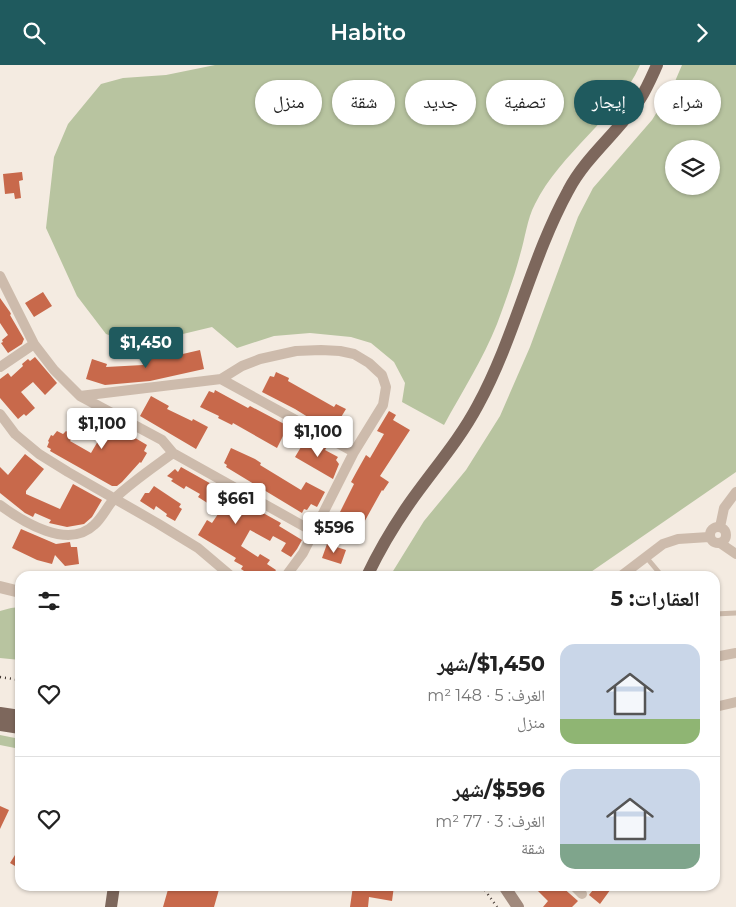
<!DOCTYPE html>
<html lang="ar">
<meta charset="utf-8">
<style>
:root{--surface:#fff;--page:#f2f2f2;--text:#222;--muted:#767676;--line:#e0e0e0;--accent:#1f5a5e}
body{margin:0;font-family:Montserrat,"Noto Naskh Arabic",sans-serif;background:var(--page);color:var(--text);direction:rtl;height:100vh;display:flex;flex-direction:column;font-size:19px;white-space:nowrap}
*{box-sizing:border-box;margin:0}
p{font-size:16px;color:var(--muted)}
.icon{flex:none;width:28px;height:28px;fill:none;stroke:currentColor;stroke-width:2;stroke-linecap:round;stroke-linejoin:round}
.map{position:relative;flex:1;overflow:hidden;direction:ltr}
.panel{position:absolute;left:15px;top:506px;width:705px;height:320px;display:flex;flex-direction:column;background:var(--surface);border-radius:15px;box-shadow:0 1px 4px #0004;direction:rtl}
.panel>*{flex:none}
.hud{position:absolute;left:15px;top:15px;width:706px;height:45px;direction:rtl;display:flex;gap:10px}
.tools{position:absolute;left:665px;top:75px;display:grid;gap:10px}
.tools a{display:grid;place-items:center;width:55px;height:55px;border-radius:50%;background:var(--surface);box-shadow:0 1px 4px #0004;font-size:25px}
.price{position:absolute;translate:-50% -42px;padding:0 11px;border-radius:5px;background:#fff;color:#222;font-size:16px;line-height:32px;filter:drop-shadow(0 1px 2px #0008)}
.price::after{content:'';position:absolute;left:50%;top:30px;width:15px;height:11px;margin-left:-8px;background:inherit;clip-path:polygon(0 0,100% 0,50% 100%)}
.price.on{background:var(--accent);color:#fff}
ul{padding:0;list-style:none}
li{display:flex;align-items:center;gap:15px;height:125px;padding:0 20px}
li+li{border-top:1px solid var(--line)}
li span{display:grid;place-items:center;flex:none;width:140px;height:100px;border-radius:15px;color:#555}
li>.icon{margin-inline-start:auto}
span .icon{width:60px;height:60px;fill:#fffc;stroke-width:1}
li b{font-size:21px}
h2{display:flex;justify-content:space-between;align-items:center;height:60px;padding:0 20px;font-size:21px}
.tag{padding:0 18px;border-radius:22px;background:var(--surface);box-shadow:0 1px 4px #0004;font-size:18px;line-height:45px}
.tag.on{background:var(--accent);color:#fff}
header{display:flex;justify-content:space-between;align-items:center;height:65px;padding:0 20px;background:var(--accent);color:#fff;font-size:22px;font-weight:600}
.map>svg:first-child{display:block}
.green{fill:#b8c4a0;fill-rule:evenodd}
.building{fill:#c8694b}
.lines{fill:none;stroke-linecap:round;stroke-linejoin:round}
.service{stroke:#cdbbac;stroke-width:5}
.minor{stroke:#cdbbac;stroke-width:10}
.tertiary{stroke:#cdbbac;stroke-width:12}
.secondary{stroke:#a18a7d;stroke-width:12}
.primary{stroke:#7d675c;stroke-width:12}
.rail{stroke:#3b302b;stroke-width:2.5;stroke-dasharray:1 4;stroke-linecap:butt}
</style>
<header><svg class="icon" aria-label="forward" viewBox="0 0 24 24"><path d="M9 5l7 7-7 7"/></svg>Habito<svg class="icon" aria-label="search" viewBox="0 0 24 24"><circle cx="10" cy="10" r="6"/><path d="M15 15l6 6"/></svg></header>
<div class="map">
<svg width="736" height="842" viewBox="0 0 736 842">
<rect width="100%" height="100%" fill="#f4ebe1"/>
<path class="green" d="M215,0H640C616,54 561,87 535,139C527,154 525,174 520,190C514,213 505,237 497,259C483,294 462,327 444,360L402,337L405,318L394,297L371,278L351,272L310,268L274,271L237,283L212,262L137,280L106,269L77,231L46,163L54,92L68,59L101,19L123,13L166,10Z
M682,0H736V407L585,511H390L424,456L466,405L500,351L530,282L578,152L593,123L652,55L673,21ZM674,84H711V121H674Z
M20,542V595L0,593V546L11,543Z
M0,670L20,674V684L0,680Z"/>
<path class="building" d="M22,107L23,115L19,116L21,133L15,134L14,128L5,129L3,109Z
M43,227L52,241L34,252L25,238Z
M0,233L10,247L11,249L10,250L24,274L22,279L8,288L1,278L3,277L2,275L8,270L0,258Z
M200,285L204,304L150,316L105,320L86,314L92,294L107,299L106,302L143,300L142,295L160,291L161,294Z
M35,292L57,318L45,330L33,317L21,327L35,343L26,351L24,349L18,354L0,333V314L8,308L11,312L23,301L22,299L28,294L30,296Z
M276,307L289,313L288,316L334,342L336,339L346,344L332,367L295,344L262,327L270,311L274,312Z
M215,325L248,343L250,341L288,361L277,383L233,358L232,360L218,353L219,351L200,342L209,326L214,328Z
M151,331L169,341L167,344L192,356L193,354L208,362L196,384L140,351Z
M92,345L111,356L110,358L147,380L144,386L147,388L141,398L140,397L122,417L117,421H112L57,390L50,386L51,384L47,382L49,377L48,376L51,370L53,371L57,366L63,369L66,366L74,371L70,376L91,388L98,376L81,365Z
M389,346L396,350L393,355L410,365L380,411L389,417L383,426L382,425L362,461L352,456L350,459L337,453L354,419L351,417L357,406L366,390L370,393L384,369L377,366Z
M307,372L327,382L325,385L338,392L336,395L339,399L333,414L295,392Z
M231,383L255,394L261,398L260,400L301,425L306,417L325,427L317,442L311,439L307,445L304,444L302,448L226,402L227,400L224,398Z
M25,389L44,404L26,426V429L60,444L73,419L102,435L92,452L84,459L67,462L49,458L51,455L35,448L33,452L25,448L0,428V402L8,410Z
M181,402L281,458L279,461L302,475L297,484L291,492L281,486L286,478L273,471L270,476L250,465L241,481L258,492L260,489L270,495L267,499L276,505L272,511H245L247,508L241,504L243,501L234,496L236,493L198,470L207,455L212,458L220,446L198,432L200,429L186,421L184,424L171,416L173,414L167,411L175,404L178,407Z
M154,421L181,439L179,442L182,444L175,456L166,451L167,449L156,441L154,445L140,436L145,428H149Z
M21,464L56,479L70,477L71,482H77L79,499L65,501L55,490L52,499L37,495L12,483Z
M327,479L346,485L341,499L322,493Z
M0,741L9,745L0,764Z
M20,782V804L10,798Z
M169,821H220L214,842H163Z
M353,821H394L392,836L369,832L368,842H350Z
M533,821H561L578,836L572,842H543L548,836Z
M596,821H613L600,839L589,830Z"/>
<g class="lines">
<path class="service" d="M646,492L662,511
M715,549L736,548"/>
<path class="minor" d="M0,211L34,279L54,305L80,331L162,375L173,388L314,467
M0,302L34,279
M221,314L242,301L260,294L296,286L321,285L340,286L354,289L369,298L382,310L386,322L383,340L354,387L303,488L286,511
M80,331L221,314L354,387
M0,349L15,369L39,389L68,407L157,458L198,483L231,511
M0,440C23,457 68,485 94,460C103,452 107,441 115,433C133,416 154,402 173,388
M710 470a8 8 0 1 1 16 0a8 8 0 1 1-16 0Z
M720,462L724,443L736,427
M720,478L736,489
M621,511L663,479L678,474L709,472
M715,592L736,588
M715,642L736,637
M574,821L582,829"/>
<path class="tertiary" d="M0,522L20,527"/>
<path class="secondary" d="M504,821L518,842"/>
<path class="primary" d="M367,511C379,486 393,462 409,439C432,406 459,376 478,340C515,272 531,194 568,126C586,91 619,67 640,34C647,23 652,11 657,0
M0,648L20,651
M0,660L20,663
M111,842L114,821"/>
<path class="rail" d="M0,612L20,615
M482,821L497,842"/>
</g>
</svg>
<div class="tools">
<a><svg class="icon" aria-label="layers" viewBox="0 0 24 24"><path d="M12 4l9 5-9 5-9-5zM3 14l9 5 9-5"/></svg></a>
</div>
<b class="price on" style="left:146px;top:304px">$1,450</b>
<b class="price" style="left:102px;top:385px">$1,100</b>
<b class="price" style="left:318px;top:393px">$1,100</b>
<b class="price" style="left:236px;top:460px">$661</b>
<b class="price" style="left:334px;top:489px">$596</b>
<div class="hud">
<a class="tag">شراء</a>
<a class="tag on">إيجار</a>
<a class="tag">تصفية</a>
<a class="tag">جديد</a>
<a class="tag">شقة</a>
<a class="tag">منزل</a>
</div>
<section class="panel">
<h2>العقارات: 5<svg class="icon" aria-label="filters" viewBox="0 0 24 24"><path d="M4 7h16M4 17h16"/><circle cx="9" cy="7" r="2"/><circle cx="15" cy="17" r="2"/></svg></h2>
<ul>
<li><span style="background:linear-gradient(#c9d6e8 75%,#8fb573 0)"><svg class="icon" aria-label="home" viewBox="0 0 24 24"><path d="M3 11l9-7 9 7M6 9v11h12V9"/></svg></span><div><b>$1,450/شهر</b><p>الغرف: 5 · 148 m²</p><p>منزل</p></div><svg class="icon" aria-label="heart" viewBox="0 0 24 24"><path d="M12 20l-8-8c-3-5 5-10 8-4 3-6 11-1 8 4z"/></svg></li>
<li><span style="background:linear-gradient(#c9d6e8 75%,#7fa58c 0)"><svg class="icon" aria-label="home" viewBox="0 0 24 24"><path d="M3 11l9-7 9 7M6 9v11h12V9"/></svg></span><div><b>$596/شهر</b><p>الغرف: 3 · 77 m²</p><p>شقة</p></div><svg class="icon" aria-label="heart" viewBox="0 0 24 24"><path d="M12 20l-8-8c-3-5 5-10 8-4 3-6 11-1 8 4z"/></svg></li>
</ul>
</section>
</div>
